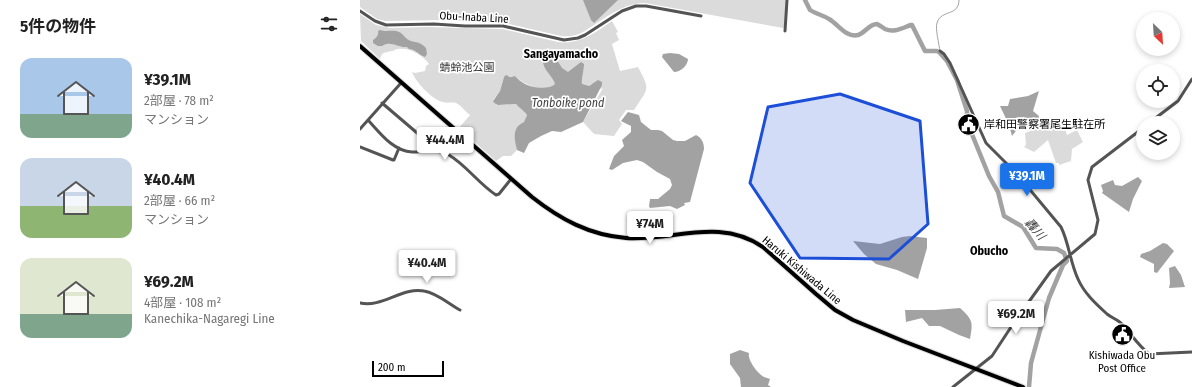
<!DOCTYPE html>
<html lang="ja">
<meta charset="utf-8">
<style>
:root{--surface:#fff;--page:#f2f2f2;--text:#222;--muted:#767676;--accent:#1a73e8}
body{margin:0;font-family:"Fira Sans Condensed","Noto Sans JP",sans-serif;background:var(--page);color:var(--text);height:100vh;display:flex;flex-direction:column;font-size:15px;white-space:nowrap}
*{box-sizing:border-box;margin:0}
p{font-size:13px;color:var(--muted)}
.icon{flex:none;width:22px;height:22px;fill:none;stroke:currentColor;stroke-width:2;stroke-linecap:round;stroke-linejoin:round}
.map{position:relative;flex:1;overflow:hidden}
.details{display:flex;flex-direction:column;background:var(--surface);width:360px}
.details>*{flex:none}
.needle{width:26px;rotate:155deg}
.fabs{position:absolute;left:776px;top:12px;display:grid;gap:8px}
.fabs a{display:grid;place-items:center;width:44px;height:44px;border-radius:50%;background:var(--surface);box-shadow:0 2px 6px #0003;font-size:20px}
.scale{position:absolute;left:12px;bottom:10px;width:72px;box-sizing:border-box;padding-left:4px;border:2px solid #000;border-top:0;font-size:11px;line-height:14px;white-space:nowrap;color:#000;-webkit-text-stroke:3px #fff;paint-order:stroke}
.price{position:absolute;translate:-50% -34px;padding:0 9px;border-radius:4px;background:#fff;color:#222;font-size:13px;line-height:26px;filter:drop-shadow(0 1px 2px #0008)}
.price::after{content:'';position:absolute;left:50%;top:24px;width:12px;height:9px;margin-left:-6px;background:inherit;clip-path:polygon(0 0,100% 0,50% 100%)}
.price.on{background:var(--accent);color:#fff}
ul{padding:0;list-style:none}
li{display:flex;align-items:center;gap:12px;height:100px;padding:0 20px}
li span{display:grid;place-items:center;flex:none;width:112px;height:80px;border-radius:12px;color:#555}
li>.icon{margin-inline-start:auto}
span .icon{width:48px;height:48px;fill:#fffc;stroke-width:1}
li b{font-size:17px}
h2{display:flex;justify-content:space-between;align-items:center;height:48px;padding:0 20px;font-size:17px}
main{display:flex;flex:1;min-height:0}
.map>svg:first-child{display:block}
.green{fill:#dbdbdb}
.water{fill:#a2a2a2}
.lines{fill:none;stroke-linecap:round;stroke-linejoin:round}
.stream{stroke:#a2a2a2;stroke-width:1}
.river{stroke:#a2a2a2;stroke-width:4.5}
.major-casing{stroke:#dbdbdb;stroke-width:6}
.minor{stroke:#545454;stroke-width:3}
.major{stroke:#000;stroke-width:4}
.marked{fill:#1d4ed8;fill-opacity:0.2;stroke:#1d4ed8;stroke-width:3;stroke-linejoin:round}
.labels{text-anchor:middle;stroke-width:3.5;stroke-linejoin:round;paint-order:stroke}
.street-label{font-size:11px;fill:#000;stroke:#fff}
.park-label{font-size:11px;fill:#323232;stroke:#fff}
.poi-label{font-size:11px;fill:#000;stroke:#fff;text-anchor:start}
.neighbourhood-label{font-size:12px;font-weight:bold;fill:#000;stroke:#fff}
.water-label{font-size:12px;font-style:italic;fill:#434343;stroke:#fff}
</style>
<main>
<section class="details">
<h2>5件の物件<svg class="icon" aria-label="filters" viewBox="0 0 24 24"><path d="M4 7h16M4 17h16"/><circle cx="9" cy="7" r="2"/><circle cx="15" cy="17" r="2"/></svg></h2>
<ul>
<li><span style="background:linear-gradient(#a9c7e8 70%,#7fa58c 0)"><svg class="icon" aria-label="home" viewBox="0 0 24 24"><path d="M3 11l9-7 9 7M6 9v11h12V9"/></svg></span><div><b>¥39.1M</b><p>2部屋 · 78 m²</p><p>マンション</p></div></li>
<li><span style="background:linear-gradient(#c9d6e8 60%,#8fb573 0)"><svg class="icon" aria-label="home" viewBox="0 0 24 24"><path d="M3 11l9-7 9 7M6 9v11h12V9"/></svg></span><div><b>¥40.4M</b><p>2部屋 · 66 m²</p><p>マンション</p></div></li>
<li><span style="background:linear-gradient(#dfe7d0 70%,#7fa58c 0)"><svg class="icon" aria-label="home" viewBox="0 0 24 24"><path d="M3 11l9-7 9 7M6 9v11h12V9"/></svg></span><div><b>¥69.2M</b><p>4部屋 · 108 m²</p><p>Kanechika-Nagaregi Line</p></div></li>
</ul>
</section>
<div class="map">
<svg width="832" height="387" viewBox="0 0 832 387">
<rect width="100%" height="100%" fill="#fff"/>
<path class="green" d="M0,0H426L424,27L423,28L285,3C262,3 243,20 223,32C216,36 209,37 201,36L140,22L82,20L25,21L17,19L0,7Z
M0,14L16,25L30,28L68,27L143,29L198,42C219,45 235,33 252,21L258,32L256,33L259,40L252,44L260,71L278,67C291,91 288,88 274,110H266L259,120L262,124L254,136L234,134L223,122L243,88L241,89L231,84L229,86L195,84C185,94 164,85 155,76L144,77L140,91L133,100L134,103L138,105L156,104C160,109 164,109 167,115L164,122L160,124C154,136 154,136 157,150L151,156H143L136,161L99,128L110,115C106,112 102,107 98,104C93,101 88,104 83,102C72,100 55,81 52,72L55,73L65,71L66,66L69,64C63,55 49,47 38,49C35,49 34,51 32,51C25,53 22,51 20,59L1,41Z
M702,119L707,135L717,130L723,142L712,149L711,161L699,165V163H696L688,140L674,152L664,147L666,145L665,133Z"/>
<path class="water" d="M223,0H258L234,23L231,20Z
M20,30C26,32 30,30 36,31C41,32 43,35 46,38C52,44 58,39 66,48L67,54L65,57C59,55 55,49 49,49L47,47C38,48 31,40 22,46H18L13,43V40C17,38 19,34 18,31Z
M310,53L319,54L328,59C328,65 321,72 314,72L302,57L303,54Z
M184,55L197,60L202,68L208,72L221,62L224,64C224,70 221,80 222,84L229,86L238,80L242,82V85L223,122L201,132L192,131L181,136L169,143L164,153L157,150C154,139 152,127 164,122L167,115C164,110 160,109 156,104L138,105L134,103L133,101L140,91L144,77L146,75L150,77L155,76C158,79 161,82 165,84C173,88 189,90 195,84C193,75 179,68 184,55Z
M679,91L673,111L679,116L678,123L669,127H659L652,136L649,125L640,106H648L650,99L668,96Z
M268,112L279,115L281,122L291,130H298L302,131L313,140L317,141H325L336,135C342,138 344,143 344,149L330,202L324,203L325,205L317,209L310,206L290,208L289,206L290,199H298L310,189L312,185L310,179L297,172L283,162L277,160L263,163L252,170L249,169L254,156L264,146L262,140L271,132V126L261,121Z
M80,127L85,128L91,133L85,141C80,141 75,139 74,134Z
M778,177L782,181L773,199L769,212L742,193L743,191L741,185L753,180L755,185L762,186Z
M550,236L567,238V248L558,279L537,270L516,264L504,254L493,241L520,244L542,237Z
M803,243L807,244L814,251L797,273L794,272V264L780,257L781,254L790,251Z
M815,266L821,275L825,287L809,288L810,283L809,268Z
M600,308C613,320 613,322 610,339L599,335L580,326H569L562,318L546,322L545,310H575Z
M380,350L389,353C387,360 398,374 404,377C406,378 408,378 410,379L408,385L411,387H381L380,378L370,364V354Z"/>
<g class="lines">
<path class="stream" d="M580,51C579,44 575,28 577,23C581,9 599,17 599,0"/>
<path class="river" d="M445,0L450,10C456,14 463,15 469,19C478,24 486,38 498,35C505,33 509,24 517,24C519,25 522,27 525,29C534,33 542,28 551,25H552L565,51H577L580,53L587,61L597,80L607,111V122L629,176L638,192L644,216L663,227L676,248L697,249L704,253L707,261L703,265L689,298L671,363L669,387"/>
<defs>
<path id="major" d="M0,46L172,197C200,219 229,235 266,238C314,241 359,217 403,247L456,294L475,310L493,320L543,341L663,387"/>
</defs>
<use href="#major" class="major-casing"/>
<path class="minor" d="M0,11L15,21L26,25L74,24L105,26H143L204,40L218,38L225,35L262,11L276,6H286L341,16
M425,31L427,0
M580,51L584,54L590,63L626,143L656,173L701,227C709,243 710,262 718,279C724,293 736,304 747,314C752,318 758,320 762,324C771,334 778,345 789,354L832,352
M22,103L63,138L64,150
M8,120C20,133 33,151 52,152C64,152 77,148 89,155C106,165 119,184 136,195L139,194L151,179
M789,123L818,101L832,79
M0,129L41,83
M0,147L33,160H34L39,148
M0,303C22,308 42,287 64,291C77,293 89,304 100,310
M593,387L632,356L655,321L691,271L735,234L738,220L728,180L732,167L783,128"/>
<use href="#major" class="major"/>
</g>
<path class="marked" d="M480,94L560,121L568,224L529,259L440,258L390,183L408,107Z"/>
<defs>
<symbol id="civic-disc" viewBox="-11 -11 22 22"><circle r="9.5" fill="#000" stroke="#fff"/><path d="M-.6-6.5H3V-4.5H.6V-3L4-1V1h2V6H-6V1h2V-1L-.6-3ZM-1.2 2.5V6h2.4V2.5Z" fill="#fff"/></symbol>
</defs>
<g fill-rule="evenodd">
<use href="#civic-disc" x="596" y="112" width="25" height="25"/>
<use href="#civic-disc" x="750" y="322" width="25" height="25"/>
</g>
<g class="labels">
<g class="street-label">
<text transform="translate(114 17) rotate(3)" y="4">Obu-Inaba Line</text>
<text transform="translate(442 270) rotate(40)" y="4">Haruki Kishiwada Line</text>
</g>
<g class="park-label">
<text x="107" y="71">蜻蛉池公園</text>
</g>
<g class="poi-label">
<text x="624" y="128">岸和田警察署尾生駐在所</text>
<text x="762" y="359" text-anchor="middle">Kishiwada Obu<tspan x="762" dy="13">Post Office</tspan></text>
</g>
<g class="neighbourhood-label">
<text x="201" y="58">Sangayamacho</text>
<text x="629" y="255">Obucho</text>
</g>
<g class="water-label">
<text x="208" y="107">Tonboike pond</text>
<text transform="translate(675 229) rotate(48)" y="4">轟川</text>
</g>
</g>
</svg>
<div class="fabs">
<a><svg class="needle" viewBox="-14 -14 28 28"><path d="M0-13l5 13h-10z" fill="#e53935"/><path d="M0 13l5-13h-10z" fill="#767676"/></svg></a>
<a><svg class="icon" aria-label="locate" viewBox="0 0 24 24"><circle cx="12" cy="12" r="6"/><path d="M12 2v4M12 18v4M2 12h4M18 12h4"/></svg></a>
<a><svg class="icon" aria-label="layers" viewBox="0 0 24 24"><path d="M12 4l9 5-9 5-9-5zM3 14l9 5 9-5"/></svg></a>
</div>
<div class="scale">200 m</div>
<b class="price" style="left:85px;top:161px">¥44.4M</b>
<b class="price on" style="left:667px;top:197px">¥39.1M</b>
<b class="price" style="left:290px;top:245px">¥74M</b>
<b class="price" style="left:67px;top:284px">¥40.4M</b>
<b class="price" style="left:656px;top:335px">¥69.2M</b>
</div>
</main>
